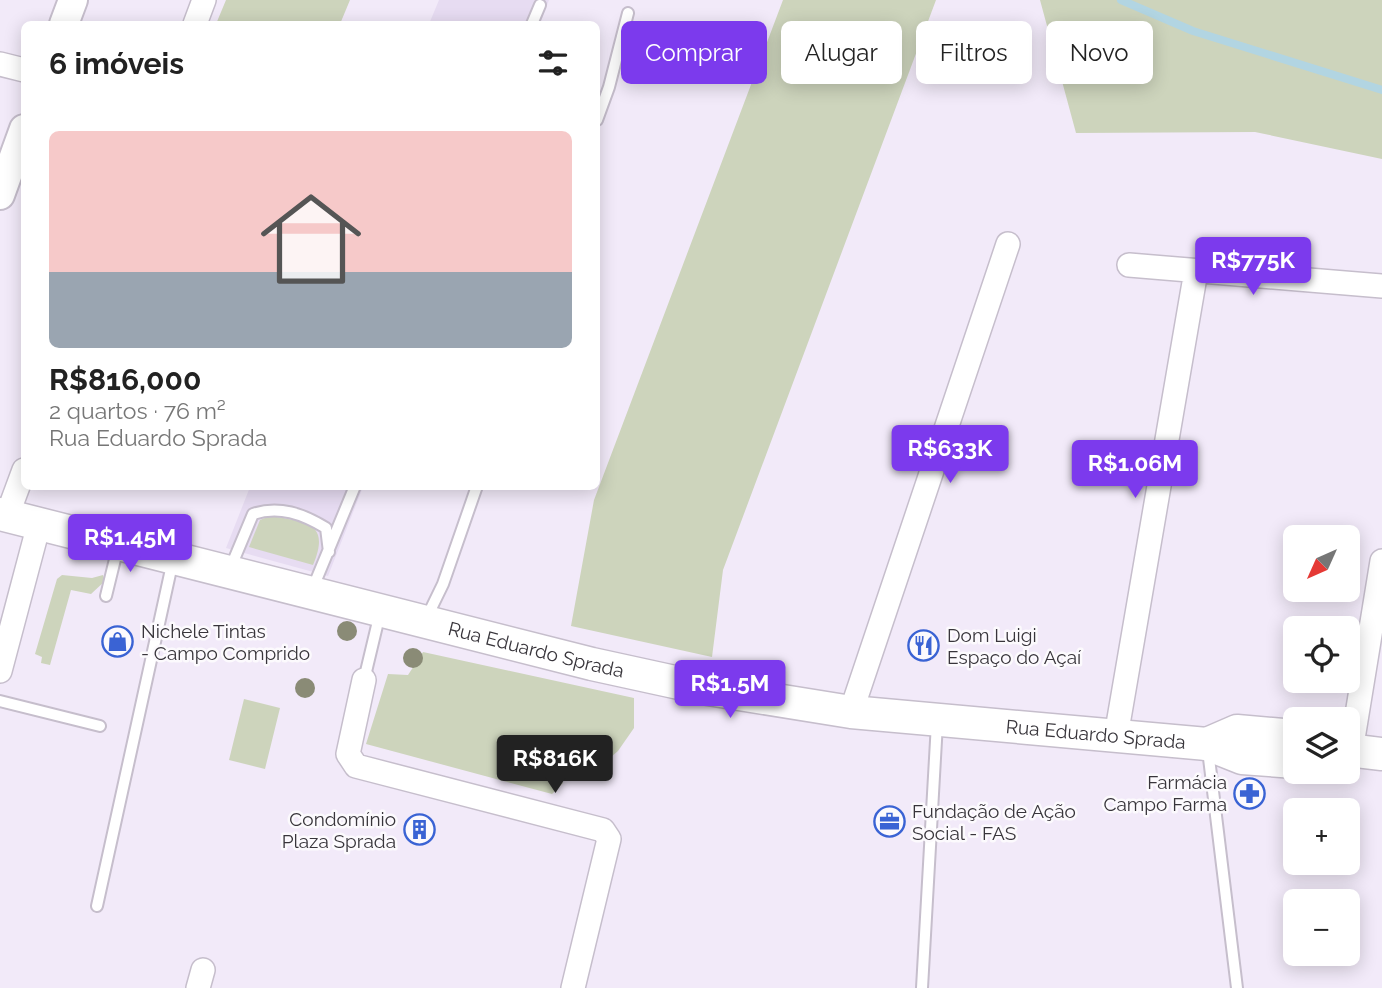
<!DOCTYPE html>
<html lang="pt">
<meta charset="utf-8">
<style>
:root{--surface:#fff;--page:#f2f2f2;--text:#222;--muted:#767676;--accent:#7c3aed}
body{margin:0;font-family:Raleway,sans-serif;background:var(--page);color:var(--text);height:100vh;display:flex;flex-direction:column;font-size:26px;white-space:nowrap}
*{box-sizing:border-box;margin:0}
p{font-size:23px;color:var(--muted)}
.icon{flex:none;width:38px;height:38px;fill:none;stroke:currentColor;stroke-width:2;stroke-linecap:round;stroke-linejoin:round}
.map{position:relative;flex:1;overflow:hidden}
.side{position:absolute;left:21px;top:21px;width:579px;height:469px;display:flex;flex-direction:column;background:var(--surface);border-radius:10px;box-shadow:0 4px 18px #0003}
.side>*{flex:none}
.guide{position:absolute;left:621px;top:21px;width:654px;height:63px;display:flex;gap:14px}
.needle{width:46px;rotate:225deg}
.tools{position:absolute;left:1283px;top:525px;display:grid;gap:14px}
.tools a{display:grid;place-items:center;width:77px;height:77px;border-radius:10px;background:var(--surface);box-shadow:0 4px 18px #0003;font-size:35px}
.price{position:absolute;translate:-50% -60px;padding:0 16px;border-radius:7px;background:var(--accent);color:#fff;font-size:23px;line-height:46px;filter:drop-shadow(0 2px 4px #0008)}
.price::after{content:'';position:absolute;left:50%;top:42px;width:21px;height:16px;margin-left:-10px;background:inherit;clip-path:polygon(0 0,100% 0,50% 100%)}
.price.active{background:#222;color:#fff}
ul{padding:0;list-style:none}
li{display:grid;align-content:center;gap:14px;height:371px;padding:0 28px}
li span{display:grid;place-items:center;height:217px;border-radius:10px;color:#555}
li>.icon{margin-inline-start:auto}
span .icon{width:126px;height:126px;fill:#fffc;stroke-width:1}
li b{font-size:30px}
h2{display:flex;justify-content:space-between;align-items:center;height:84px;padding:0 28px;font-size:30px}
.pill{padding:0 24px;border-radius:10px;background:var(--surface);box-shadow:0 4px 18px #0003;font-size:24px;line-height:63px}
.pill.active{background:var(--accent);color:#fff}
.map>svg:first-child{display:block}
.built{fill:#e7dcf2}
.green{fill:#cdd4bc}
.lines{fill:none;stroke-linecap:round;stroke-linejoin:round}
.stream{stroke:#b2d5e2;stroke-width:8}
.service-casing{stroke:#c6becc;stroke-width:14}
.minor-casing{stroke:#c6becc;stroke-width:26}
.tertiary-casing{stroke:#c6becc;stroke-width:32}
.secondary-casing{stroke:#c6becc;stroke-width:35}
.service{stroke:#fff;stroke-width:10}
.minor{stroke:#fff;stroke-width:23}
.tertiary{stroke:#fff;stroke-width:28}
.secondary{stroke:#fff;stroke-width:32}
.tree{fill:#8a8b76}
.labels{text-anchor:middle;stroke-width:5;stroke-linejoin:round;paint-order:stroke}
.poi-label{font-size:19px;fill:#38353b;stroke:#fcfafd;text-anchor:start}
.street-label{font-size:19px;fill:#38353b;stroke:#fcfafd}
</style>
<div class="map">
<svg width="1382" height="988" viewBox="0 0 1382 988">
<rect width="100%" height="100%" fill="#f2eaf9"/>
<path class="built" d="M439,0H549L540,24H429Z
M250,487H363L328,576L226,548Z"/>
<path class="green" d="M226,0H350L340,24H216Z
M783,0H936L723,570L712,657L571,626L594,500Z
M1040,0H1382V159L1255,132L1076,133Z
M270,516C306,522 331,522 313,565L249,547L260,520Z
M62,575L92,578L103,575L105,581L91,594L71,590L50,665L41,663L42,657L35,654L57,579Z
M423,652L634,698V728L618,751L605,762L581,770L560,763L554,771L563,783L552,794L366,744L388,674L408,675Z
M244,699L280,708L265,769L229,760Z"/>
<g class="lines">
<path class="stream" d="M1121,0L1193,31L1382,90"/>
<defs>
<path id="service" d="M532,24L540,5
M597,120L609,87L628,13
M230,569L253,514C279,505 303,514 326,528L329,552
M312,590L355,486
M106,596L118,547
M426,619L443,584L477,486
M364,680L380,613
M0,701L100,726
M1208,750L1237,988
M97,906L173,560
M922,988L937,723"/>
<path id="minor" d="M195,24L204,0
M0,64L24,70
M1129,265L1382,286
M7,516L24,470
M0,671L39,524
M364,680L348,754L356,766L603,830L609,839L573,988
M851,712L1008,244
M1116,736L1196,271
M1351,751L1382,561
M198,988L203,970"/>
<path id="tertiary" d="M64,24L73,0
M0,195L24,129"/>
<g id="secondary">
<path id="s1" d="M0,514L592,664L702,688L851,712L1207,744L1242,758L1295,762"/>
<path d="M1207,744L1237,731L1295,736"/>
<path d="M1348,750L1382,754"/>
</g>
</defs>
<use href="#service" class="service-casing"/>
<use href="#minor" class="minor-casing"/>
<use href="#tertiary" class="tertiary-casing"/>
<use href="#secondary" class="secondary-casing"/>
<use href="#service" class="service"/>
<use href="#minor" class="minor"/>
<use href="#tertiary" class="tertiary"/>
<use href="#secondary" class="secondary"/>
</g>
<g class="tree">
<circle cx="347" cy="631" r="10"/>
<circle cx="413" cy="658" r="10"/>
<circle cx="305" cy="688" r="10"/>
</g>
<defs>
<symbol id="shop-ring" viewBox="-11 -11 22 22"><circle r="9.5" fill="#fcfafd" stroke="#3a63d4" stroke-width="1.5"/><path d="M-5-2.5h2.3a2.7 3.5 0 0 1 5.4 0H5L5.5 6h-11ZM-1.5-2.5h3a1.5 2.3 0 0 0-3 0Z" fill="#3a63d4"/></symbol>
<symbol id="restaurant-ring" viewBox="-11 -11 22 22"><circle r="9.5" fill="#fcfafd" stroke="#3a63d4" stroke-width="1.5"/><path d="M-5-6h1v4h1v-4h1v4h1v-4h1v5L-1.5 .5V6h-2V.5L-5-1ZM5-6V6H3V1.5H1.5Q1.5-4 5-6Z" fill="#3a63d4"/></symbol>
<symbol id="pharmacy-ring" viewBox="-11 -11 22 22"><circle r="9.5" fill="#fcfafd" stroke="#3a63d4" stroke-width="1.5"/><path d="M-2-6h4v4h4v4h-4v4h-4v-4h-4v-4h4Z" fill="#3a63d4"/></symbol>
<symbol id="office-ring" viewBox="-11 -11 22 22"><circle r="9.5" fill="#fcfafd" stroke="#3a63d4" stroke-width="1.5"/><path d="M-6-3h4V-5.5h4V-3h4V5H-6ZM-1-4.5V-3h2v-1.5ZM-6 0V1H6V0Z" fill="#3a63d4"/></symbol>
<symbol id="building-ring" viewBox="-11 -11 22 22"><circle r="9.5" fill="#fcfafd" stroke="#3a63d4" stroke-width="1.5"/><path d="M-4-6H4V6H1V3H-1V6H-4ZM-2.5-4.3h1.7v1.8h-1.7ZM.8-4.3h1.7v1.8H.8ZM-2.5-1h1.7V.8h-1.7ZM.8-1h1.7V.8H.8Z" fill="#3a63d4"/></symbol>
</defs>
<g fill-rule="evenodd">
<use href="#shop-ring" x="100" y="624" width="35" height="35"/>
<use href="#restaurant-ring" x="906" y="628" width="35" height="35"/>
<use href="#pharmacy-ring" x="1232" y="776" width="35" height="35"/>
<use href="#office-ring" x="872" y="804" width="35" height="35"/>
<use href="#building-ring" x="402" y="812" width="35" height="35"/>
</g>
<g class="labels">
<g class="poi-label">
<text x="141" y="638">Nichele Tintas<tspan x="141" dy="22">- Campo Comprido</tspan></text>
<text x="947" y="642">Dom Luigi<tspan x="947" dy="22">Espaço do Açaí</tspan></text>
<text x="1227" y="789" text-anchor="end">Farmácia<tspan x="1227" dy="22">Campo Farma</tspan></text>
<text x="912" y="818">Fundação de Ação<tspan x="912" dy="22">Social - FAS</tspan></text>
<text x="396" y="826" text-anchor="end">Condomínio<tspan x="396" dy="22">Plaza Sprada</tspan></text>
</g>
<g class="street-label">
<text dy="7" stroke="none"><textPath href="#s1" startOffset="553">Rua Eduardo Sprada</textPath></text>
<text dy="7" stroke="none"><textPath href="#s1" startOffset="1120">Rua Eduardo Sprada</textPath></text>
</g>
</g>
</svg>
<div class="tools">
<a><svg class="needle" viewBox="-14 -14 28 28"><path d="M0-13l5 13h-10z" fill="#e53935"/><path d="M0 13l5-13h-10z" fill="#767676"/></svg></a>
<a><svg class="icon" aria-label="locate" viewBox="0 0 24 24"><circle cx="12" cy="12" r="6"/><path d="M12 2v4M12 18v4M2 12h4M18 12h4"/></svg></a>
<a><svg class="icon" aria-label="layers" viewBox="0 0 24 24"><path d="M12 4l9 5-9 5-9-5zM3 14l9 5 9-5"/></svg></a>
<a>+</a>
<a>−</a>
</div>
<b class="price" style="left:1253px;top:297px">R$775K</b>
<b class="price" style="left:950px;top:485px">R$633K</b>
<b class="price" style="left:1135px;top:500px">R$1.06M</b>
<b class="price" style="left:130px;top:574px">R$1.45M</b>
<b class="price" style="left:730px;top:720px">R$1.5M</b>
<b class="price active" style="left:555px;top:795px">R$816K</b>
<div class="guide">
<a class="pill active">Comprar</a>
<a class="pill">Alugar</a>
<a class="pill">Filtros</a>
<a class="pill">Novo</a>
</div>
<section class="side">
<h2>6 imóveis<svg class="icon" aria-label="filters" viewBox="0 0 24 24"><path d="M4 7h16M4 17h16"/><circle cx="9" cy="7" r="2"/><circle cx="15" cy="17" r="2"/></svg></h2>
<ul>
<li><span style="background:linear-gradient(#f6c9c9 65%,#9aa5b1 0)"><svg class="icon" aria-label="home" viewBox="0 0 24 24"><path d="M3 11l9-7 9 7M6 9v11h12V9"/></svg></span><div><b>R$816,000</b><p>2 quartos · 76 m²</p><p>Rua Eduardo Sprada</p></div></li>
</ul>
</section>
</div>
